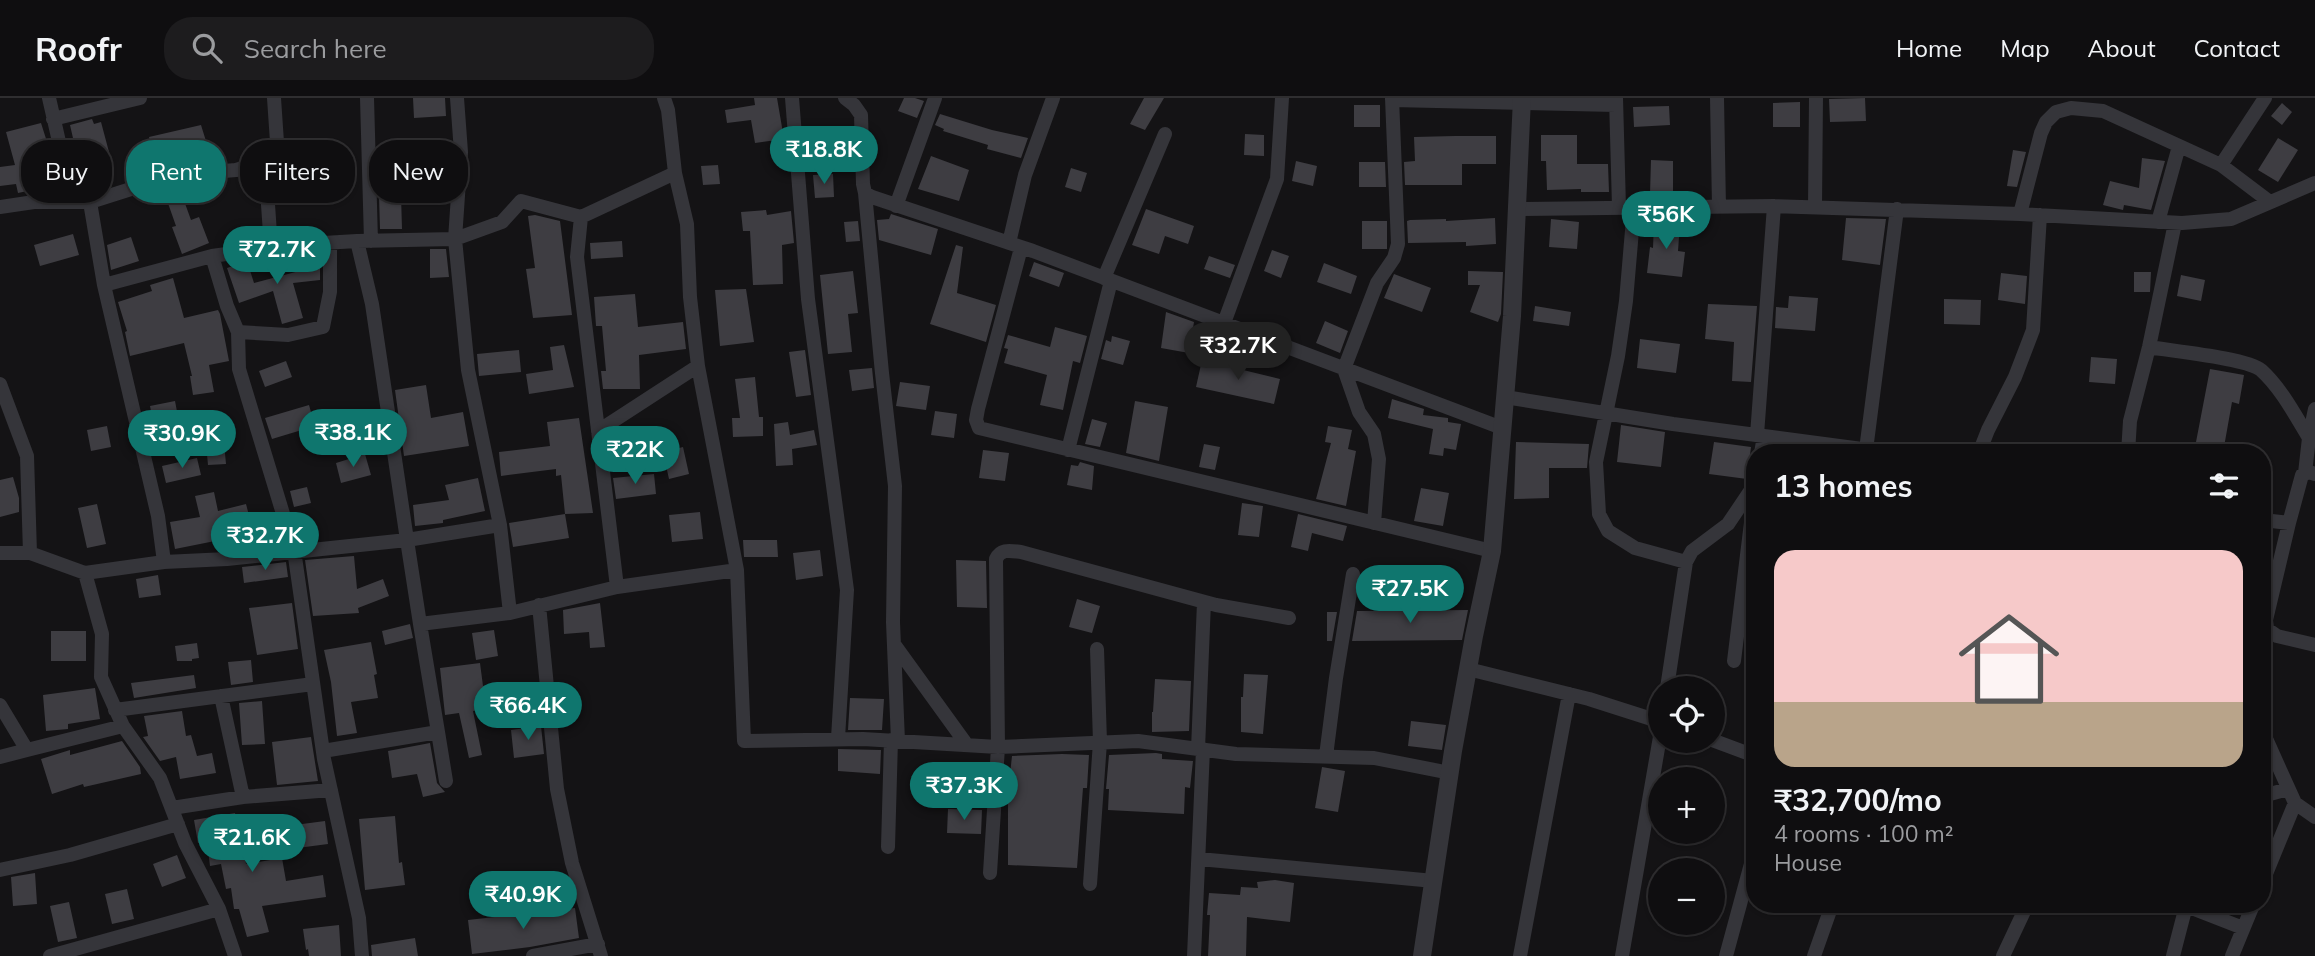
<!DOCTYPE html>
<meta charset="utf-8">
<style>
:root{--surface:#0f0e10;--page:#1d1c1e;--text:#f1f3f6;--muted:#9b9c9f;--line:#2f2e30;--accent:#0f766e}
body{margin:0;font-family:Mulish,sans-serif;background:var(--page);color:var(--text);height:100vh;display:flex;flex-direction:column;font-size:26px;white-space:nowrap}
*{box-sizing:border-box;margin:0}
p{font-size:23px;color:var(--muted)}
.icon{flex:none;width:38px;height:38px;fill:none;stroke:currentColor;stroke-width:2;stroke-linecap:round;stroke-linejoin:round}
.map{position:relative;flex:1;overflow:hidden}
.details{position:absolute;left:1746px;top:346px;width:525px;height:469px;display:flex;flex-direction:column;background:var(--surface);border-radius:28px;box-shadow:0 2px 5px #0004,0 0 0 2px var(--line)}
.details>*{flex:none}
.top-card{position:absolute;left:21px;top:42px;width:665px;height:63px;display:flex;gap:14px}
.fabs{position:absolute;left:1648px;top:578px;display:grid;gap:14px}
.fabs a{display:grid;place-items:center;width:77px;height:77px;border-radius:50%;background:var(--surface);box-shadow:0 2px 5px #0004,0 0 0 2px var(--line);font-size:35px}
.price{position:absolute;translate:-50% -60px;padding:0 16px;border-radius:24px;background:var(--accent);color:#fff;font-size:23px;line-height:46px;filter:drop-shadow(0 2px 4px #0008)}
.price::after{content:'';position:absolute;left:50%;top:42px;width:21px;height:16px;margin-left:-10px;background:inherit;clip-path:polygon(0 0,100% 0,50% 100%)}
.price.on{background:#222;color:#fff}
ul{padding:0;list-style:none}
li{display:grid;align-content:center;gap:14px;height:371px;padding:0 28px}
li+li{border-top:2px solid var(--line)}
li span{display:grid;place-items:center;height:217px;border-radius:21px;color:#555}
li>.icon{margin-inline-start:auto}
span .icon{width:126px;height:126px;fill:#fffc;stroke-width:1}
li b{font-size:30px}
h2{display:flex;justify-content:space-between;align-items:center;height:84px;padding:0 28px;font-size:30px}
.pill{padding:0 24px;border-radius:28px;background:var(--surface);box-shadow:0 2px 5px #0004,0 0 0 2px var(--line);font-size:24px;line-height:63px}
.pill.on{background:var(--accent);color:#fff}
header{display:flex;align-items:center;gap:42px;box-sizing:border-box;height:98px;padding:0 35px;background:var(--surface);border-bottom:2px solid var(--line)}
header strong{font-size:33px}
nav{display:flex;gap:38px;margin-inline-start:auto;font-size:24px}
.search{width:490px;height:63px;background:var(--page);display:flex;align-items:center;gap:18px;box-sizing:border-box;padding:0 24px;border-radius:28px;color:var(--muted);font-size:26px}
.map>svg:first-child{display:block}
.building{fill:#3e3d42}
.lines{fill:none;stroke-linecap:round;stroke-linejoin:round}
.minor{stroke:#35353a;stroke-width:14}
.tertiary{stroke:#35353a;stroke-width:18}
</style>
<header>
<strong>Roofr</strong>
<div class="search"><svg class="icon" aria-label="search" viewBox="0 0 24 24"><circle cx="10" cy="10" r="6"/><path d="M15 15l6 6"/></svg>Search here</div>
<nav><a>Home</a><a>Map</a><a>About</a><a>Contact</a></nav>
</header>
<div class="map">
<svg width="2315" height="858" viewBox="0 0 2315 858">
<rect width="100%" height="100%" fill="#141315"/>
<path class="building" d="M413,0H445L446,18L414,20Z
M754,0H777L784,41L755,45L751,22L727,25L725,12L755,7Z
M904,0H915L924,3L917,20L898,13Z
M1144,0H1164L1145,32L1130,26Z
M1865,0L1866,23L1830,24L1829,1Z
M1800,4V29H1773V5Z
M2282,5L2292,14L2282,27L2271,18Z
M1354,7H1380V29H1354Z
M1669,8L1670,27L1634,29L1633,9Z
M940,16L992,32L1028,40L1021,60L987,51L988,47L943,33L944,31L935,27Z
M92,21L94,26L101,24L109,54L78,62L70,27Z
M41,25L48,47L37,50L46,89L18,95L16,86L0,88V69L15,67L6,34Z
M201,27L210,56L157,73L149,39Z
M1245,36L1264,37V58L1244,57Z
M1541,37H1577V66H1608L1609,94H1581V91L1547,92L1546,63H1541Z
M1455,38H1496V66H1462V87H1405L1404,64L1415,63L1414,39Z
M2278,40L2298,52L2278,84L2258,72Z
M2013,52L2026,54L2017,89L2007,88Z
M931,58L969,72L959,103L918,91Z
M2142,60L2165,63L2151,112L2124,107L2123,112L2103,107L2110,83L2139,90Z
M1651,62L1673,63V97L1650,96Z
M1296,63L1317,68L1313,88L1292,83Z
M1359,64H1385L1386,89H1359Z
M718,67L720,86L703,87L701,68Z
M1071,70L1087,75L1081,94L1065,89Z
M833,76L834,99L815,100L813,77Z
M178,86L191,122L199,119L209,145L182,156L172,129L176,128L163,91Z
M379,97H401L402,131H380Z
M1146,111L1194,128L1188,146L1165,138L1159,156L1132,147Z
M766,112L767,117L791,113L794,145L782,147L783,186L753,187L750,133H743L741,114Z
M891,116L938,131L931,157L879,142L877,122L889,121Z
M535,117L560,123L572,217L533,220L526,171L535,170L528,118Z
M1495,120L1496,146L1466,148V144L1408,145L1407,123L1410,122L1446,121V123Z
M1846,120L1886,121L1880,167L1842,162Z
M1551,121L1579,124L1577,151L1549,149Z
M858,123L860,143L846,144L844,124Z
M1362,123H1387V151H1362Z
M1654,124L1680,125L1678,153L1685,154L1682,179L1647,175L1650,149L1653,150Z
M73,136L79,157L40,168L34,147Z
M131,139L139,163L111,172L107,147Z
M622,143L623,159L591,161L590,145Z
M956,147L963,149L957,195L996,207L986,244L930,226Z
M430,151H446L449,179L430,180Z
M1272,152L1289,158L1281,180L1264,173Z
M320,155V182L293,185L303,220L282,226L273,193L239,205L227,170L247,163L254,185L303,172L302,156Z
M1209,158L1235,167L1230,180L1204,171Z
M1034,164L1064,175L1059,189L1029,178Z
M1324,165L1357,178L1351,196L1317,184Z
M853,173L858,215L848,216L852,254L828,256L820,177Z
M1468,173L1503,174L1501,216L1498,224L1470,214L1480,187H1468Z
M2134,174H2151L2150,194H2134Z
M2001,175L2027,178L2025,206L1998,202Z
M1394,176L1431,190L1422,214L1384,200Z
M2181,177L2205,182L2201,203L2177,198Z
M173,180L184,220L218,212L220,216L229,263L209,267L214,294L193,297L190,278H192L184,245L130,258L125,234L127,233L118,204L152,193L150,187Z
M746,191L754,244L720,248L715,192Z
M635,196L638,229L683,224L686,251L639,257L640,291H603L601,273H606L602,228H596L594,199Z
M1789,198L1818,200L1815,233L1775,230L1776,209L1788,210Z
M1944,201L1981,202L1980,227L1944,226Z
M1708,206L1757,208L1751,284L1732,283L1734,244L1705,241Z
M1535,208L1571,214L1569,228L1533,223Z
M1166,214L1194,224L1189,255L1161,250Z
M1325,223L1348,233L1340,255L1316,245Z
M1055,229L1087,238L1080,265L1073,263L1063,312L1040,307L1047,277L1004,265L1008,251L1004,250L1008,237L1050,249Z
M1112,238L1130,243L1123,267L1101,261L1106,242L1111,244Z
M1640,241L1680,246L1676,275L1637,270Z
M564,247L574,289L529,296L526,276L553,272L550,249Z
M519,252L521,274L479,278L477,256Z
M805,252L811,297L796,299L789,254Z
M2091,259L2117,261L2115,286L2089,284Z
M1202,262L1280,281L1274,306L1196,289Z
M286,263L292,279L265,289L259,273Z
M872,270L874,290L852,293L849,272Z
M2210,271L2244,277L2239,306L2232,304L2224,349L2196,344Z
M755,279L759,319H763V338L733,339L732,320H740L735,281Z
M900,284L930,288L926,312L896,308Z
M426,287L431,320L463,314L469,348L404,358L395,292Z
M1392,301L1424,311L1423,317L1448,320V324L1461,326L1456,352L1444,350L1443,358L1429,356L1433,331L1388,320Z
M175,303L180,329L155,334L150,308Z
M1135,303L1168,309L1159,363L1126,355Z
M309,307L315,328L272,341L265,320Z
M935,313L957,316L954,340L931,337Z
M579,320L593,415L565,416L569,440L513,449L509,425L565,416L561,377L556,378V371L501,378L499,354L550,348L547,324Z
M1092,321L1107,325L1100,349L1085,346Z
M788,324L790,337L814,332L817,347L792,351L793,367L776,368L774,326Z
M1621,327L1665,334L1661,369L1617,364Z
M107,328L111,349L91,353L87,332Z
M1328,328L1352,332L1348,351L1356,353L1346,408L1316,401L1331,345L1325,344Z
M627,332L628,351L610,352L609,338L615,333Z
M1516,344L1589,346L1587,370H1549V400L1514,401Z
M1714,344L1751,349L1747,381L1709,376Z
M224,345L226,366L208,367L206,346Z
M1204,346L1220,349L1215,372L1199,369Z
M683,349L689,376L669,381L663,354Z
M983,352L1009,355L1005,383L979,380Z
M365,356L371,377L341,385L336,365Z
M197,360L201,377L166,385L162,368Z
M1080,364L1094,368L1092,392L1067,387L1071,367L1078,368Z
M654,376L656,396L616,401L613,380Z
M13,379L19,400V414L0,419V382Z
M478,380L485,413L443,422V425L415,428L413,407L449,402L445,387Z
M307,389L311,405L294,409L290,393Z
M1421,390L1449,395L1443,428L1414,423Z
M214,394L218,413L246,406L257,448L239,450L238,445L232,447L230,440L175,451L170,424L200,419L195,398Z
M1242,405L1263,408L1259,439L1238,437Z
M97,406L106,446L87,450L78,410Z
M700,414L703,441L672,444L669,417Z
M1298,416L1347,428L1343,443L1312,435L1308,453L1291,449Z
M743,442H777L778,459H744Z
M820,452L823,478L796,482L793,455Z
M354,458L357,491L383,481L389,498L358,510L359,515L313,518L305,462Z
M956,462L986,463L987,510L957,509Z
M286,464L288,479L244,485L242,469Z
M158,477L161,497L139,500L136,481Z
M1077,501L1100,508L1092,535L1069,529Z
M292,505L298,551L257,557L249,510Z
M600,505L605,549L590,550L589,534L564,536L563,512Z
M1468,512L1462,542L1352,543L1357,513Z
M1327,514H1337L1332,543H1327Z
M410,526L413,540L385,547L382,533Z
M494,532L498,558L476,562L472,535Z
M51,533H86V563H51Z
M371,544L377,576L374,577L378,600L351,604L357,635L337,638L331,584L324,552Z
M197,545L199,560L192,561V563H177L175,548Z
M251,562L253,584L231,587L228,564Z
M480,565L483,588L487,587L491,611L473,613L482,657L469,660L459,615L445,617L440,570Z
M1244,576L1268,577L1263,636L1241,634V599H1243Z
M194,577L196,590L134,600L131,585Z
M1155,581L1191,583L1189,633L1152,634V614H1153Z
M95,590L100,621L68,626V631L46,633L43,597Z
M850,600L884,601L882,632H848Z
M262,603L265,646L242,647L239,605Z
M182,613L186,638L191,637L197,658L212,655L216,675L180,681L176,659L160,663L143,639L148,638L144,618Z
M1411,623L1446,627L1442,652L1408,648Z
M541,628L544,656L514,660L511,632Z
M311,639L318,683L277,687L272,644Z
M122,643L140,669L141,676L84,689L83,686L52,696L41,661L70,652V657Z
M430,645L437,685L445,694L423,699L417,676L392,680L388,653Z
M838,651L881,652L880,676L838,673Z
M1156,655L1162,656V661L1193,663L1190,690L1185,689L1184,716L1108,712L1109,691H1106L1109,657Z
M1062,656L1089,657L1087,690H1083L1077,770L1008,767V694L1012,658Z
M1322,669L1345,673L1338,714L1315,710Z
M948,711L982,712L981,736L947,735Z
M235,715L240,743H243L246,766L282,760L286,783L323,777L326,799L262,808L269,834L247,839L239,811H234L231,790L226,791L221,766L210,768L207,744L198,745L194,722Z
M395,718L399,765L402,764L405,787L365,792L359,721Z
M325,723L328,746L290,751L287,728Z
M177,757L186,780L162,789L153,766Z
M35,775L37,806L13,808L11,779Z
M1275,782L1294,785L1290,824L1247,819L1246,858H1208L1210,817H1207L1209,795L1240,797L1241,789L1258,790L1257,784Z
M127,791L134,821L112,826L105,796Z
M69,804L77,840L58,844L50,808Z
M575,810L579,840L530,849L472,856L468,822Z
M339,827L341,858H309L308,851L306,852L303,831Z
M415,840L418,858H372L371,847Z"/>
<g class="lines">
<path class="minor" d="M49,0L60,48L90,104L104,187L158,418L164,464L227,461L407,442L372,206L357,143L455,141L502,124L521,103L581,119
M367,0L371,143
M457,0L461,54L455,141L468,272L500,427L407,442L420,526L510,515L617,489L577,159L581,119L675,75L668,12L664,0
M792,0L808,201L847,492L838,640
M845,0L854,7L861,17L863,86L865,95L882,275L895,388L893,524L898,643
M1616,0L1619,109
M1717,0L1719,109
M1392,2L1616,7
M53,21L140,0
M265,63L271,150
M2221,67L2265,0
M865,95L872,99L1033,153L1502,330
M896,108L935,0
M0,109L34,104H90L175,77L236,72L278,59L274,0
M1634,109L1626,203L1618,258L1596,364L1599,416L1608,433L1635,450L1686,464
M1815,109L1816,0
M1517,111L1774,108L2020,116L2182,125L2231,121L2315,85
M2020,116L2041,35L2046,24L2056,14L2071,10L2103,13L2221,67L2270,104
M2158,124L2179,48
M330,145V194L323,229L288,237L238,234L239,271L294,452L324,661L359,820L362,858
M1009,145L1025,77L1053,0
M1021,150L978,311L976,322L979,330L1492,453
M212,158L227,208L238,234
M1104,180L1165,36
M104,187L212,158L290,147L357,143
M1224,225L1277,81L1282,0
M2149,249C2171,253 2247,260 2261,272C2281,290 2295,317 2309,340
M0,286L27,358L30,455H0
M1505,299L1673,326L1892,355
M598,333L698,268
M1757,337L1774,108
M1068,352L1111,183
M1866,352L1897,111
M1761,355L1764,338
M1979,355L1988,332L2015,279L2033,232L2040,117
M2128,355L2130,323L2149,249L2175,125
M2305,375L2309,340L2315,311
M2263,422L2289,425L2302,377L2309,374L2315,376
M1374,425L1379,361L1374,336L1359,314L1344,271L1377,185L1394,160L1398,146L1392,0
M2289,425L2266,522L2267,531L2277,538L2315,547
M500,427L510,515
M30,455L85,475L164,464
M737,472L744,643L863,641L998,649L1138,643L1236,656L1374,660L1450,675
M617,489L737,472L698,268L690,199L687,126L675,75
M539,507L557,691L572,765L601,858
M894,546L967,647
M1734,563L1755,392
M1468,571L1589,601L1661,624
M1667,590L1686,464L1692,453L1728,426L1755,386
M0,607L27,652L123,628L101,579L102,536L85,475
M115,612L313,586
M123,628L160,680L185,745L219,811
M438,634L446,683
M2263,634L2295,705L2315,719
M1712,642L1755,658
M1198,651L1204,504
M323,653L438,634L420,526
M1326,658L1336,580L1353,476
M0,659L27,652
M2263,698L2288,691
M243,699L331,692
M172,710L243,699L221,598
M888,749L891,642
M1199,761L1434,783
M0,772L70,757L178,726
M990,775L998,649L996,461C1001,450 1011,453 1021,454L1216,507L1289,520
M2263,783L2295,705
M1090,786L1100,644L1097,551
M2184,807L2243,830
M50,858L219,811L235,858
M533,858L598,846
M1194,858L1203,651
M1520,858L1569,596
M1622,858L1661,633
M1726,858L1755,751
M1814,858L1832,807
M2003,858L2027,807
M2173,858L2186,808
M2232,858L2253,807"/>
<path class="tertiary" d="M1422,858L1453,653L1474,538L1492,453L1512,218L1522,0"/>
</g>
</svg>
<div class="fabs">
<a><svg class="icon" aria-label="locate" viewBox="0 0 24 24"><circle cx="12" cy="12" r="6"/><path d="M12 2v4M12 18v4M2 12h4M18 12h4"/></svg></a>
<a>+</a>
<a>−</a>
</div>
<b class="price" style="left:824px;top:88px">₹18.8K</b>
<b class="price" style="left:1666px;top:153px">₹56K</b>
<b class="price" style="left:277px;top:188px">₹72.7K</b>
<b class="price on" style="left:1238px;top:284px">₹32.7K</b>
<b class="price" style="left:353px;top:371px">₹38.1K</b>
<b class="price" style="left:182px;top:372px">₹30.9K</b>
<b class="price" style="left:635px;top:388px">₹22K</b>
<b class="price" style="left:265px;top:474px">₹32.7K</b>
<b class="price" style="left:1410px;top:527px">₹27.5K</b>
<b class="price" style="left:528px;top:644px">₹66.4K</b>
<b class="price" style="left:964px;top:724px">₹37.3K</b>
<b class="price" style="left:252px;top:776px">₹21.6K</b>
<b class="price" style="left:523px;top:833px">₹40.9K</b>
<div class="top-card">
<a class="pill">Buy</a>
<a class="pill on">Rent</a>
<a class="pill">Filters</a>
<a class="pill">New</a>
</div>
<section class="details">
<h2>13 homes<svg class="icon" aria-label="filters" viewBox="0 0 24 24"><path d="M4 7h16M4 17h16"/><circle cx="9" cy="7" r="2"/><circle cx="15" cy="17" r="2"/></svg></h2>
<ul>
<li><span style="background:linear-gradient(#f6c9c9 70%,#b9a48a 0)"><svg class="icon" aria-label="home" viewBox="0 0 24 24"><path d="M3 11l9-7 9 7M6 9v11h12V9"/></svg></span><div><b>₹32,700/mo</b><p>4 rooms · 100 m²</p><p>House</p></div></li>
</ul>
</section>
</div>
